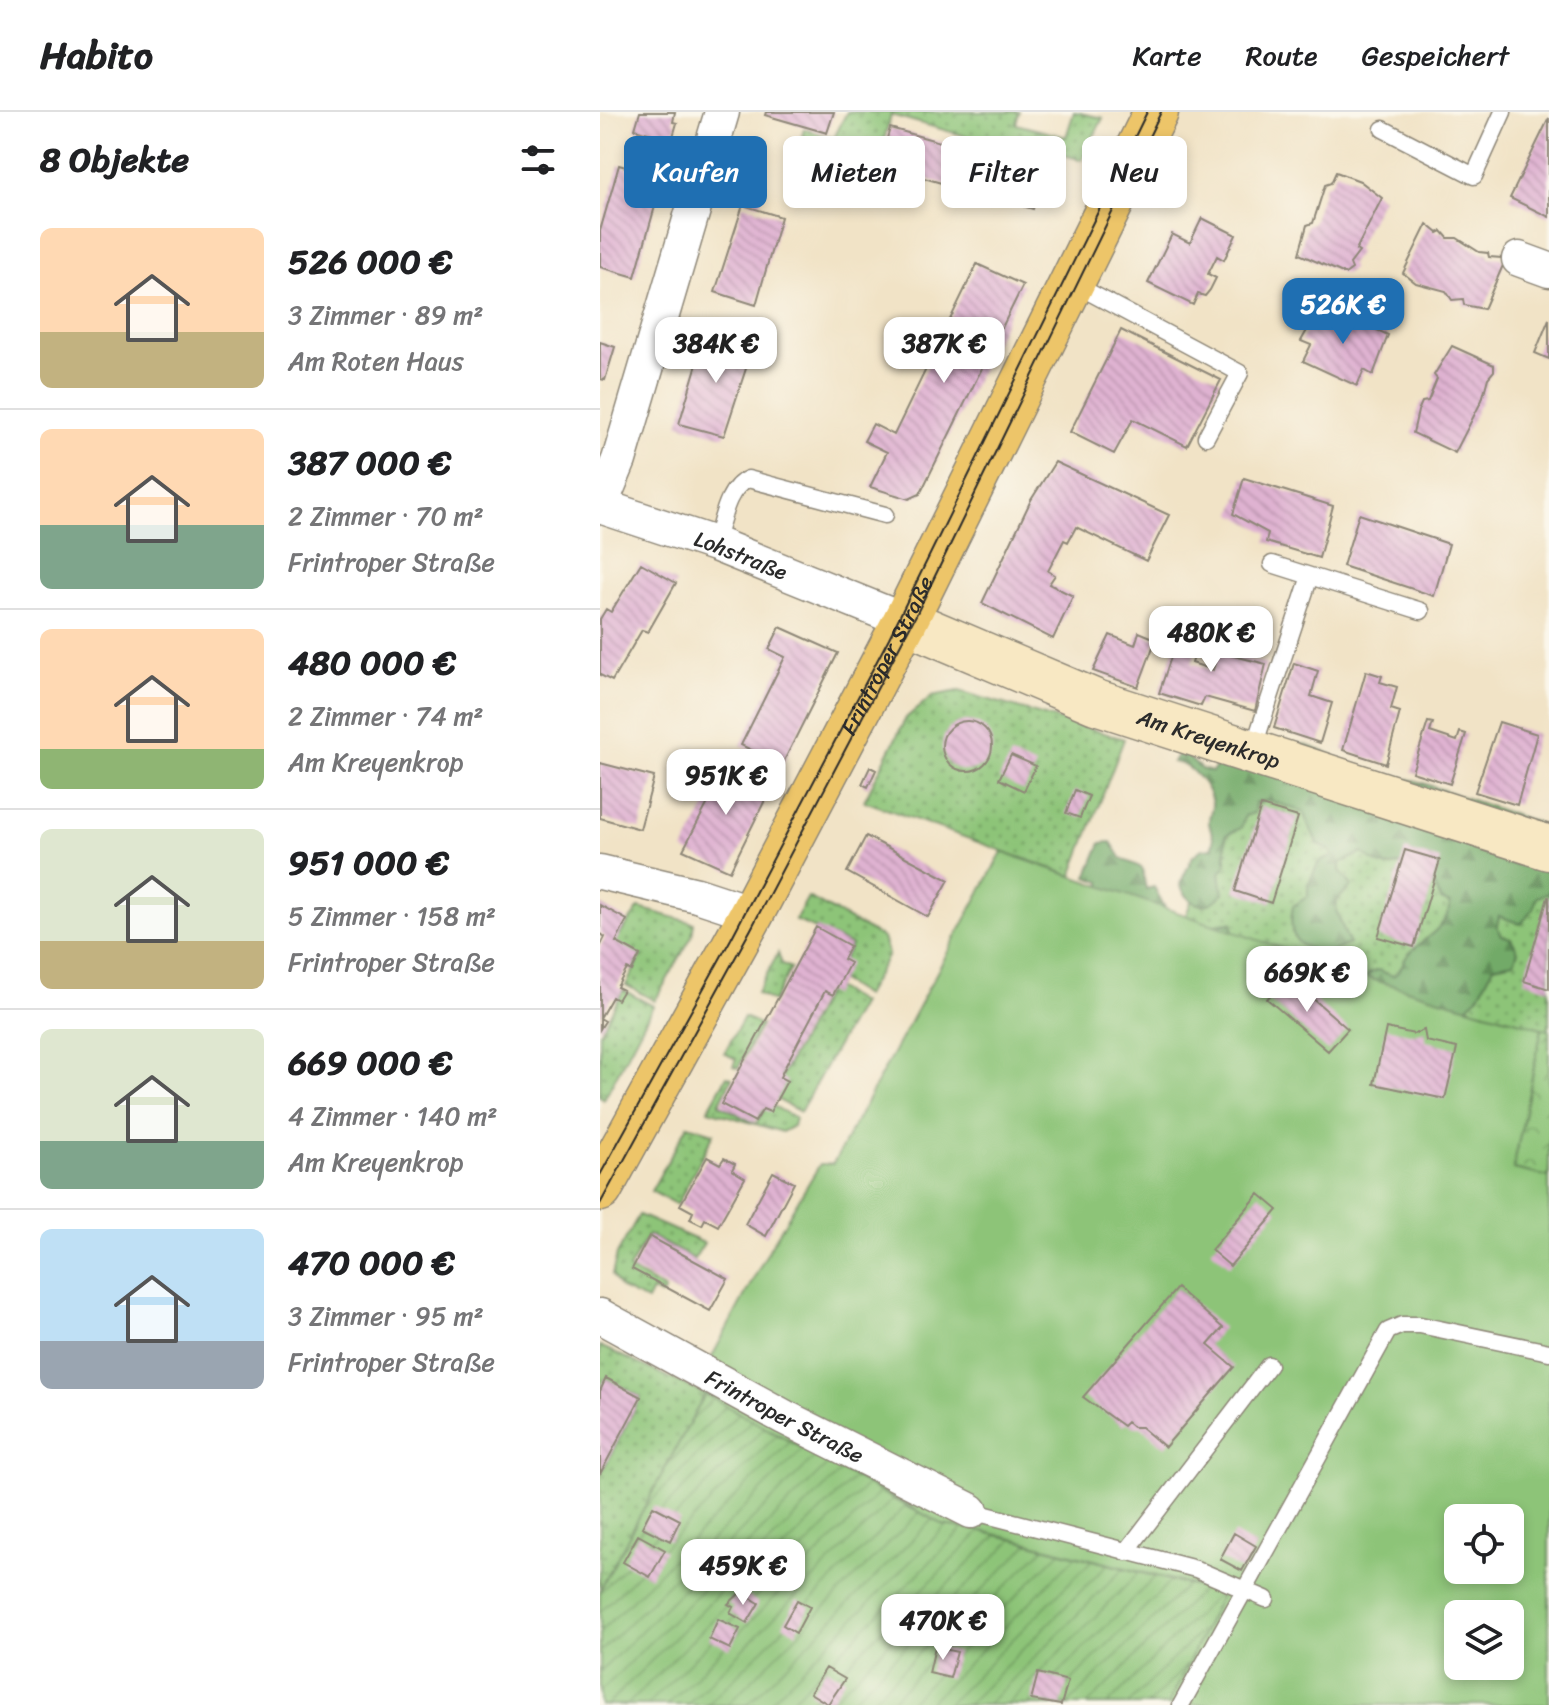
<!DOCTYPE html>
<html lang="de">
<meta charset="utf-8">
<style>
:root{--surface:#fff;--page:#f2f2f2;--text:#202124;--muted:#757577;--line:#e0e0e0;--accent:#1f6fb2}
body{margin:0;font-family:Sriracha,sans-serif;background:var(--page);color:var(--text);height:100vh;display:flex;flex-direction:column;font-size:30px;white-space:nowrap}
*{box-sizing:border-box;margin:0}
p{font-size:26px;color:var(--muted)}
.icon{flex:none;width:44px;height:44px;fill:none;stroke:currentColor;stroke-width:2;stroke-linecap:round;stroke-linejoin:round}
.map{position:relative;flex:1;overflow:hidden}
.side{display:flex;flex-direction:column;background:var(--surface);width:600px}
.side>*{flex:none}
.banner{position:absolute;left:24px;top:24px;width:760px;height:72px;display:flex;gap:16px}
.controls{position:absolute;left:844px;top:1392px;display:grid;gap:16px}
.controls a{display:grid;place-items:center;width:80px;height:80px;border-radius:12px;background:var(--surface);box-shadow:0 4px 12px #0003;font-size:40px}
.price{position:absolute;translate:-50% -68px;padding:0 18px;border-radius:16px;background:#fff;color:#222;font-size:26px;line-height:52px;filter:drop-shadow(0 2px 4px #0008)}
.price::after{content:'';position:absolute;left:50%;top:48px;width:24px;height:18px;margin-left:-12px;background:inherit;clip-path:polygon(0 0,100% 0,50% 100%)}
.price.on{background:var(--accent);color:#fff}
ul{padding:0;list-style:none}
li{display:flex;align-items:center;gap:24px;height:200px;padding:0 40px}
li+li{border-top:2px solid var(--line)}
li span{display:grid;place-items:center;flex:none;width:224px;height:160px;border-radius:12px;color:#555}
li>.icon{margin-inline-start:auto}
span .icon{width:96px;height:96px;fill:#fffc;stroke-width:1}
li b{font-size:34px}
h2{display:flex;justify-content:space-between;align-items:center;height:96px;padding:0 40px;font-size:34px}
.chip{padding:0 28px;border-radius:12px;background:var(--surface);box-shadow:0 4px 12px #0003;font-size:28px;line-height:72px}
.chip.on{background:var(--accent);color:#fff}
header{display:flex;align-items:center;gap:48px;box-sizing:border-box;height:112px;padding:0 40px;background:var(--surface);border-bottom:2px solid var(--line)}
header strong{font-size:38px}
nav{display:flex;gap:44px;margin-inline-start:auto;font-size:28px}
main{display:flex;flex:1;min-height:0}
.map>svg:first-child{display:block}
.grass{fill:url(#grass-dots);stroke:#5c7852;stroke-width:2}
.forest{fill:url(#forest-firs);stroke:#4e6a4a;stroke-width:2}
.park{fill:url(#park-crowns);stroke:#5c7852;stroke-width:2}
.garden{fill:url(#garden-furrows);stroke:#5c7852;stroke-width:2}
.pitch{fill:#8dc478;stroke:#5c7852;stroke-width:2;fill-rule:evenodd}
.building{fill:url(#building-back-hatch)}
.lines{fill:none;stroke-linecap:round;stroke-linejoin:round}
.lane-casing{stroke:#8e8778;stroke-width:19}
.street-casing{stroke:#8e8778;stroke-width:37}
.secondary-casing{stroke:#8e8778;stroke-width:47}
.primary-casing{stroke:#8e8778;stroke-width:47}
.lane{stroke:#fff;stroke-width:16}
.street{stroke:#fff;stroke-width:34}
.secondary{stroke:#f8e8c3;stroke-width:44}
.primary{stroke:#edc569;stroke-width:44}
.tram{stroke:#2b2b2b;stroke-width:2}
.labels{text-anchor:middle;stroke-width:6;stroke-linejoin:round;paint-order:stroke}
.street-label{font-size:22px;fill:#2b2b2b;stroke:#fbf7ec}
</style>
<header>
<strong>Habito</strong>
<nav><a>Karte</a><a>Route</a><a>Gespeichert</a></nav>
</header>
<main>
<section class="side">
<h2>8 Objekte<svg class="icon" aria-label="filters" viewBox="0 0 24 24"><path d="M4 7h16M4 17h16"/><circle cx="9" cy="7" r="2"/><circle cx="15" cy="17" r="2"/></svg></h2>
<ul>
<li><span style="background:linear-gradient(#ffd9b3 65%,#c2b280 0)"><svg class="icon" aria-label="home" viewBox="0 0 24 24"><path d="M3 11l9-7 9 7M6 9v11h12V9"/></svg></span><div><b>526 000 €</b><p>3 Zimmer · 89 m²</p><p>Am Roten Haus</p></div></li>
<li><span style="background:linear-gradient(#ffd9b3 60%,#7fa58c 0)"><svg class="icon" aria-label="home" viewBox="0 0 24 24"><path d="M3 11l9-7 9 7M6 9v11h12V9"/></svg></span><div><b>387 000 €</b><p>2 Zimmer · 70 m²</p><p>Frintroper Straße</p></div></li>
<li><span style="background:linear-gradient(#ffd9b3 75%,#8fb573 0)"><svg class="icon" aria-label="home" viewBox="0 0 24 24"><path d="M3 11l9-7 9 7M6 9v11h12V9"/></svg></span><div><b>480 000 €</b><p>2 Zimmer · 74 m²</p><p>Am Kreyenkrop</p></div></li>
<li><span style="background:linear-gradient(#dfe7d0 70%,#c2b280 0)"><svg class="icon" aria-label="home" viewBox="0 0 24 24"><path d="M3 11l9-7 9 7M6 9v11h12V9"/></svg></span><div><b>951 000 €</b><p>5 Zimmer · 158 m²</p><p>Frintroper Straße</p></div></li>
<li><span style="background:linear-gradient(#dfe7d0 70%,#7fa58c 0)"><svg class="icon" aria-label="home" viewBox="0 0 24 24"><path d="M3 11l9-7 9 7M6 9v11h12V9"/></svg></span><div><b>669 000 €</b><p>4 Zimmer · 140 m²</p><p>Am Kreyenkrop</p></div></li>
<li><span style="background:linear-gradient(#bfe0f5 70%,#9aa5b1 0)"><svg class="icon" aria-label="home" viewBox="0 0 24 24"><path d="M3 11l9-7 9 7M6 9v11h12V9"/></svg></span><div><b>470 000 €</b><p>3 Zimmer · 95 m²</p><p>Frintroper Straße</p></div></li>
</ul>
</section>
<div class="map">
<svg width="949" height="1593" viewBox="0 0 949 1593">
<defs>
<pattern id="grass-dots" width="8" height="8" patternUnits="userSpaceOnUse" patternTransform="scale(2)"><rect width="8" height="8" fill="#8dc478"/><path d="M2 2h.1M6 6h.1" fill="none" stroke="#739f63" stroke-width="1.8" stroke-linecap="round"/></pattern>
<pattern id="forest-firs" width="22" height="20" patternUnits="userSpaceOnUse" patternTransform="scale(2)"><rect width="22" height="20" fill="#72aa68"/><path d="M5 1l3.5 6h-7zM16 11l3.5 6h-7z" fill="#5e8b56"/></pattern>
<pattern id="park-crowns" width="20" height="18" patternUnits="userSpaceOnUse" patternTransform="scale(2)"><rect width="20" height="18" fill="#8dc478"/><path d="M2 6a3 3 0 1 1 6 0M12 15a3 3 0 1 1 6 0" fill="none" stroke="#739f63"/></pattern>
<pattern id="garden-furrows" width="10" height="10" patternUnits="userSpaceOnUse" patternTransform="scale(2)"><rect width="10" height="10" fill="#8dc478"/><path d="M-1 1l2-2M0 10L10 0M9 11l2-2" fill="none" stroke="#739f63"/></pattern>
<pattern id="building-back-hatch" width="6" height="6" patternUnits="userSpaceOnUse" patternTransform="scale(2)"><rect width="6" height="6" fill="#dfb2d1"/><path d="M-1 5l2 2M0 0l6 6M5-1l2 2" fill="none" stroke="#c099b4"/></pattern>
</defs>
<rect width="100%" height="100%" fill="#fbf7ec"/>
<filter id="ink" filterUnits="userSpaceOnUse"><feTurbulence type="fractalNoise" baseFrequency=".0125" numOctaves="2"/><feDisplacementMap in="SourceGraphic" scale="16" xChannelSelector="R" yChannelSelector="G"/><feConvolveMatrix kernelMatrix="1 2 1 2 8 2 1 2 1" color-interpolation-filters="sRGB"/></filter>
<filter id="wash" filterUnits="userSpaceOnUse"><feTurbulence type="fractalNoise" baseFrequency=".006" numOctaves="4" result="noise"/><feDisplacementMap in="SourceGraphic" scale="32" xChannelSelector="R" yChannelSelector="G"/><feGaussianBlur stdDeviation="1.8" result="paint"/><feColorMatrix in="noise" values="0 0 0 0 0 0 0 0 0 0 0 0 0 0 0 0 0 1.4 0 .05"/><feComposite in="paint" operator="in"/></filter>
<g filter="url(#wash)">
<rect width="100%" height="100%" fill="#f1e3c6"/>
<path class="grass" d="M247,0H419L416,12L466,25L474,0L503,6L482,48L457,41L454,49L291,3L279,45L202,24L204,17L234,26Z
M359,579L524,627L472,764L264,689L306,606L332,584Z
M637,666L949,766V1067L911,1059L582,814Z
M208,785L283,826L288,843L265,884L234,865L251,833L195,808Z
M39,796L94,811L92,824L55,889L26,873L41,845L14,831Z
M178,841L182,852L191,856L173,890L157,881Z
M230,873L261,891L200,1000L171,984Z
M23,878L53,894L4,987L0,984V921Z
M144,905L161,913L138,956L133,954L136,947L124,941Z
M127,964L132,966L119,992L156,1012L168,991L195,1006L193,1014L182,1020L108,998Z
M88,1013L114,1021L77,1093L51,1079Z
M39,1103L104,1131L94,1147L48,1123L29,1157L65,1178L62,1184L52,1179L47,1189L21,1177L12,1163L17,1142Z
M0,1234L105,1282L0,1481V1363L41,1285L7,1267L0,1279Z"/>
<path class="forest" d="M703,632L732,643L735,652L817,669L949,715V781L937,785L933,797L921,812L899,804L897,814L901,823L911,826L918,839L914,850L894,854L878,885L866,896L767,879L768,862L778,858L793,864C802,859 801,852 807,844C822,826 847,818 850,792L841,788L825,751C798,742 795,770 763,741L740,751V759L752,774L737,788L736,798L749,832L728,841C696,837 687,825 693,794L708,784V772L719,750L732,745L730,739L717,731L703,700L669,688L655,691L654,701L645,704L641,716L626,723V753L620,761L623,781C607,801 589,794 580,772L593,744L602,737L613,736C615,725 611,721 609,711C608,704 613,697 612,691C609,674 591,651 573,650L580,638L601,657L612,660L619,651Z
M511,730L522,747L542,756L546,777L554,775C565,795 572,818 600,816C612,815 618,809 632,810L635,824L626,842L638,847L643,873L628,884L622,895C605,887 601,883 602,864L564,851L556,842L554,828L542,816L521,809L511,784L501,777V770L487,765L501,731Z"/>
<path class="park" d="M942,916L949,918V1065L913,1057Z"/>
<path class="garden" d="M105,1282L311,1397L382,1419L623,1482L568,1593H0V1478Z"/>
<path class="pitch" d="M402,740L774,868L942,916L913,1057L949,1065V1593H568L622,1481L382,1419L343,1413L105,1282L99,1269L171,1134L220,1052H233ZM858,1406H910V1458H858ZM858,1502H910V1554H858Z"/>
<g id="blocks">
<path class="building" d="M40,0H75L73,10L77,11L72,28L35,17Z
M166,0H234L227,21L165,3Z
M949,6V105L910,86Z
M290,16L444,59L433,97L401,88L400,92L390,89V85L324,66L323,70L312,67L313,63L279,54Z
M19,53L63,66L35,165L0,155V119Z
M736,60L760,69L782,86L756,138L759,140L750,152L752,157L745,162L699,142L707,113L713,111L725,73L731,71Z
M142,72L164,78L160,92L137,86Z
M143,93L181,105L156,193L115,180Z
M602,106L636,123L624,148L617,144L608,162L616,166L610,178L605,184L598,182L593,193L548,171L572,122L590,131Z
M827,112L838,121L842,119L848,126H857L879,140L888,141L889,145L902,146L904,151L884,197L864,193L863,187L852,188L846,179L816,171L803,161Z
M377,152L423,173L320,382L309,387L270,375L287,340L264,329L273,312L294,323Z
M722,192L750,205L747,210L758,215L760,210L788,223L773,263L764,258L757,274L703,249L711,233L701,229Z
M949,207V247L935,241Z
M521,218L621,268L587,334L533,307L514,342L470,320Z
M106,222L153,235L124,324L79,312Z
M0,230L15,235L5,268L0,267Z
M852,234L894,253V259L888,266L882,288L855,341L813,321L818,299L822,290L828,289L837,267L834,263Z
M455,350L569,403L546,449L476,415L468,430L464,428L448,459L455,463L449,472L473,484L453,527L382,491L431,388Z
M644,366L733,394L719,446L666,430L668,421L633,402Z
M759,402L849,432L834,484L743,454Z
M41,451L76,471L48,520L42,518L12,569L0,563V507L6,497L11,500Z
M584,506L605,512L592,551L613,558L618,540L666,552L655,599L605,585L601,594L559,581Z
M180,515L238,541L182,653L141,633L185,545L169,537Z
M539,520L556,527L538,575L493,559L510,523L535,533Z
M694,551L718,559L711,584L732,591L720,631L674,616Z
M766,559L782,564L780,570L797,575L791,597L800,600L786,652L743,638Z
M342 634a25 25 0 1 1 50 0a25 25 0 1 1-50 0Z
M828,610L833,611L830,620L857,629L860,620L866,622L850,672L812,660Z
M899,610L937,622L917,693L875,680Z
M411,643L436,654L424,679L399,667Z
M0,651L54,665L40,717L0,706Z
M116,652L170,678L130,759L83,738L109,689L100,685Z
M270,655L276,658L268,675L262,672Z
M475,678L489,684L480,706L466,701Z
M661,694L698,705L671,791L635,779Z
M266,724L349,768L328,805L247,760Z
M805,738L840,748L814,835L778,825Z
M948,785H949V877L924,869Z
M0,793L27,808L16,830L40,843L32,859L27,857L17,875L23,878L17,888L12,885L0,906L5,909L0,917V835L5,825L0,821Z
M216,815L250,834L243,847L250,851L233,883L225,879L187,951L180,965L187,969L170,1000L163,997L155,1010L121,992Z
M687,864L748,917L728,939L667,887Z
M786,916L814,922L824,918L826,929L857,936L845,987L774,972Z
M107,1045L120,1052L124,1046L135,1052L132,1058L145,1066L118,1114L105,1107L102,1113L90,1107L93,1100L80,1093Z
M173,1060L194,1071L166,1124L145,1112Z
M659,1082L678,1098L630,1154L611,1138Z
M49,1124L128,1167L110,1199L32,1157Z
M577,1176L623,1216L608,1233L634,1255L565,1335L541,1315H533L527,1310L523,1314L483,1285Z
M6,1266L41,1285L0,1362V1279Z
M53,1394L80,1408L70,1429L42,1415Z
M634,1421L656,1434L642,1459L620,1447Z
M38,1423L65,1438L50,1465L23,1450Z
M141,1480L159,1491L147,1511L130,1501L133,1495L128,1492Z
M197,1488L210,1495L196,1521L183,1513Z
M118,1507L140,1517L130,1537L109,1527Z
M335,1535L357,1540L350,1566L329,1561Z
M226,1556L245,1567L228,1592L210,1581Z
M438,1561L468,1569L461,1593L431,1588Z"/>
</g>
</g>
<g filter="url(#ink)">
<use href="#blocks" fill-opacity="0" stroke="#8e8778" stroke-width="2"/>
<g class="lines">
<defs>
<path id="lane" d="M783,17L874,64L903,0
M474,172L640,261L606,325
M115,432C122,411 126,376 148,367L285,403
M672,452L710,464
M653,637L710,464L821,499
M371,1399L596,1457L666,1487
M526,1440L669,1253
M581,1593L788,1219L802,1213H820L949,1240"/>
<g id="street">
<path id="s1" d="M122,0L19,348L0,394L115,432L305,509"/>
<path d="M919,147L949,158"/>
<path d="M0,760L97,783L152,801"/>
<path id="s2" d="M0,1204L184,1305L371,1399"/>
</g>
<g id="secondary">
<path id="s3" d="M305,509L496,590L949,736"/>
</g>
<g id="primary">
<path id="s4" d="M0,1077L152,801L305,509L556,0"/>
</g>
</defs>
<use href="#lane" class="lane-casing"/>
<use href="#street" class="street-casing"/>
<use href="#secondary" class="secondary-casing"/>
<use href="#primary" class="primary-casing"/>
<use href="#lane" class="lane"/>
<use href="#street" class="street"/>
<use href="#secondary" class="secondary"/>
<use href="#primary" class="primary"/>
<path class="tram" d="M0,1063L131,827L289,526L547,0
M0,1092L151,817L317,501L561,0"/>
</g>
</g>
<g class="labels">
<g class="street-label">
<text dy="8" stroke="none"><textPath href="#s1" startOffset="562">Lohstraße</textPath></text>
<text dy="8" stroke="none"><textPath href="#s4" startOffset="606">Frintroper Straße</textPath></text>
<text dy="8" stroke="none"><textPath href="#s3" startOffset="326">Am Kreyenkrop</textPath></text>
<text dy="8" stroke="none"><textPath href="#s2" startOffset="210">Frintroper Straße</textPath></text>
</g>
</g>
</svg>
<div class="controls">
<a><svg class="icon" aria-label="locate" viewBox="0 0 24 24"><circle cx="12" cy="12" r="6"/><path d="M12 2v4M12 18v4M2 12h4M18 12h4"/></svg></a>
<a><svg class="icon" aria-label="layers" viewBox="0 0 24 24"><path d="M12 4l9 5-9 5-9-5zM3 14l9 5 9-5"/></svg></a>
</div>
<b class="price on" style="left:743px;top:234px">526K €</b>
<b class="price" style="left:116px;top:273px">384K €</b>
<b class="price" style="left:344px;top:273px">387K €</b>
<b class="price" style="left:611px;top:562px">480K €</b>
<b class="price" style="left:126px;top:705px">951K €</b>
<b class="price" style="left:707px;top:902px">669K €</b>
<b class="price" style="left:143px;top:1495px">459K €</b>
<b class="price" style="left:343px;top:1550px">470K €</b>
<div class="banner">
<a class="chip on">Kaufen</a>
<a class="chip">Mieten</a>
<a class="chip">Filter</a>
<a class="chip">Neu</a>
</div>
</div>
</main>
